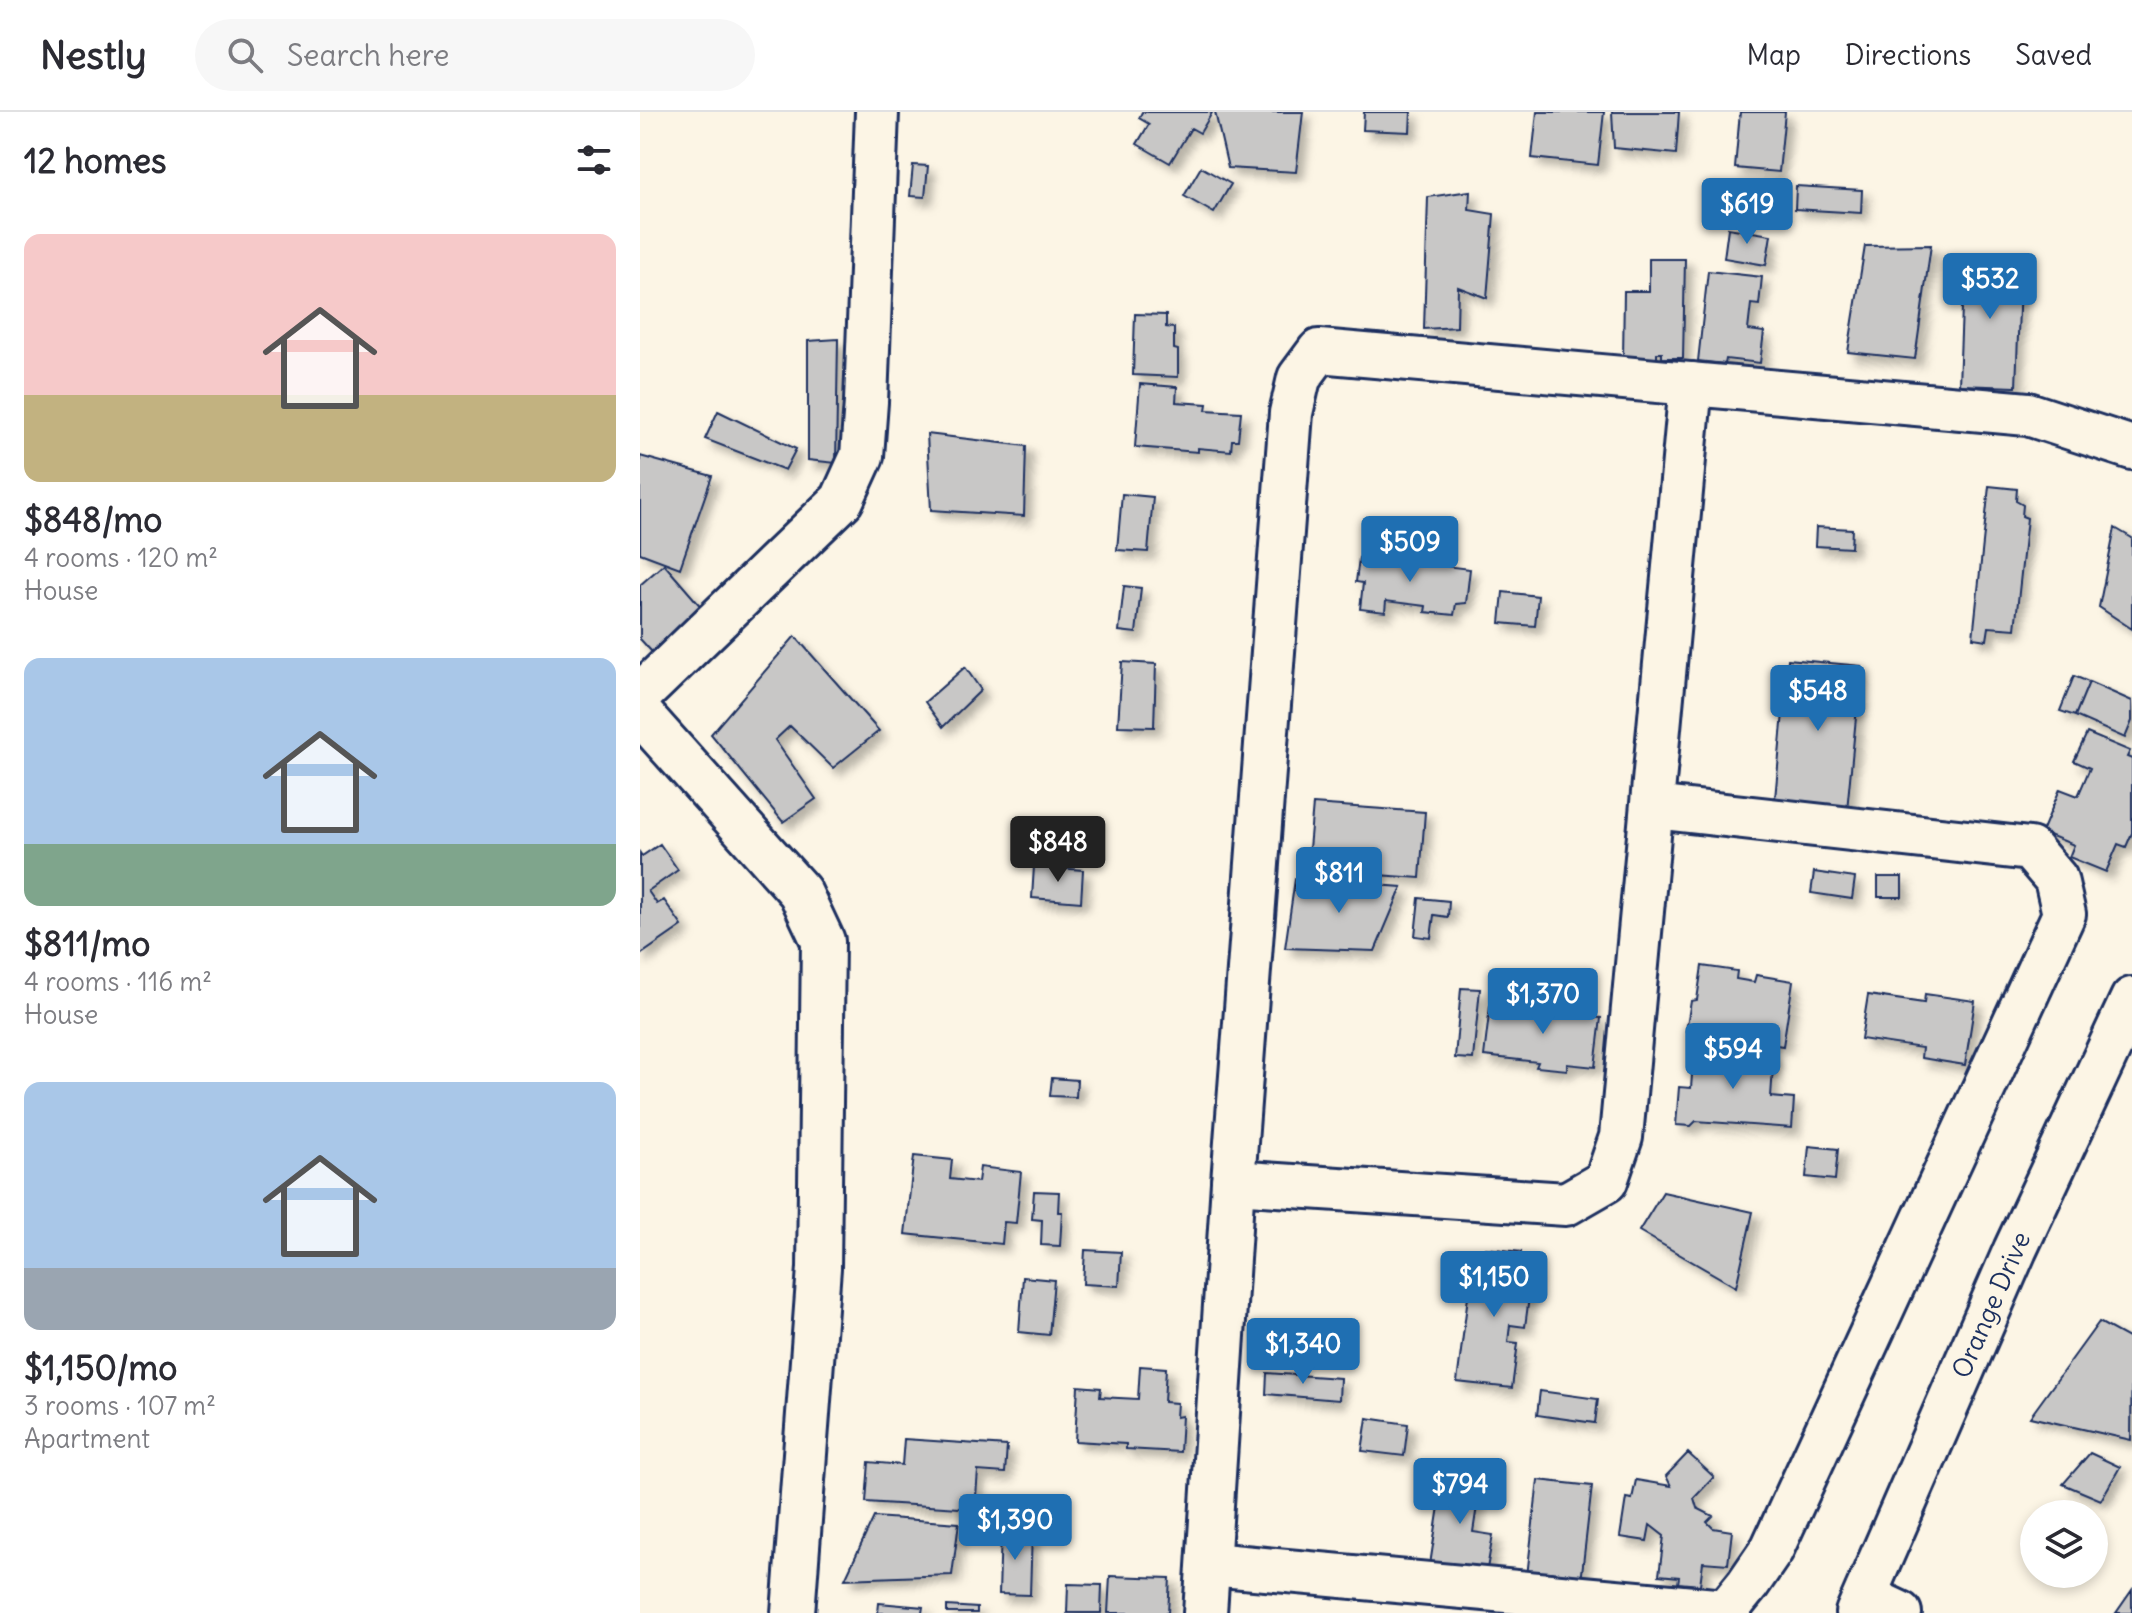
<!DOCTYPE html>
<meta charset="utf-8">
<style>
:root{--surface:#fff;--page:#f7f7f7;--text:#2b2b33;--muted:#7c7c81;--line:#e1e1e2;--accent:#1f6fb2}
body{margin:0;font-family:Delius,sans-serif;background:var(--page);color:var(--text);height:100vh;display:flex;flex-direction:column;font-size:30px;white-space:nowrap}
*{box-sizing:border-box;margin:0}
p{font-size:26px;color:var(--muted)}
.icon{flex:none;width:44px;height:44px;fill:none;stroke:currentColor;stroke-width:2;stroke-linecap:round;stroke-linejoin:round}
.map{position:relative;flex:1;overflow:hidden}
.drawer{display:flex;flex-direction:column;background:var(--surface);width:640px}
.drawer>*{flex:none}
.fabs{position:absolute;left:1380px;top:1388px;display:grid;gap:16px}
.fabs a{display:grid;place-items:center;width:88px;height:88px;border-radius:50%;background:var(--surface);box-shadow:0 4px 12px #0003;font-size:40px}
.price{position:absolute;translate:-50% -68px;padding:0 18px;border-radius:8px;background:var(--accent);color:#fff;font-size:26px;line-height:52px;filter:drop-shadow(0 2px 4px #0008)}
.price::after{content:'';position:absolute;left:50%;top:48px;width:24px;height:18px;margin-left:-12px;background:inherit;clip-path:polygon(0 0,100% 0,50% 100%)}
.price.current{background:#222;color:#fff}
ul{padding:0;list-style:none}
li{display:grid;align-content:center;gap:16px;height:424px;padding:0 24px}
li span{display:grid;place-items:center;height:248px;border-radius:16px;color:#555}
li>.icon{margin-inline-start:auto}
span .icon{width:144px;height:144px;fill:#fffc;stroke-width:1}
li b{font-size:34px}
h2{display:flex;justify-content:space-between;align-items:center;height:96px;padding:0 24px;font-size:34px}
header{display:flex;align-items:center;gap:48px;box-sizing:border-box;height:112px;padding:0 40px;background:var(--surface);border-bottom:2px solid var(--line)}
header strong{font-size:38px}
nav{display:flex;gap:44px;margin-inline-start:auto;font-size:28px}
.search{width:560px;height:72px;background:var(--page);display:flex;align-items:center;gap:20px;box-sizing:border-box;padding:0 28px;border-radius:44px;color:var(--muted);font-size:30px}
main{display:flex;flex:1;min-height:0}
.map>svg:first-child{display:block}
.building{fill:#c8c7c6;stroke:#1b2f5e;stroke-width:2;filter:url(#shadow)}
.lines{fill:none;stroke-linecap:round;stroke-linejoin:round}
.minor-casing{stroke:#1b2f5e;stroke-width:48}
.minor{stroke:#fcf5e5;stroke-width:42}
.labels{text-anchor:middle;stroke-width:6;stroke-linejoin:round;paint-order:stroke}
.street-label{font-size:26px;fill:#1b2f5e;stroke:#fcf5e5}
</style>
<header>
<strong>Nestly</strong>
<div class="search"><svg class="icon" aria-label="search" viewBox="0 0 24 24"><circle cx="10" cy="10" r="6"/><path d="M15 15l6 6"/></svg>Search here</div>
<nav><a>Map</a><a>Directions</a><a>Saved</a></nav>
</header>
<main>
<section class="drawer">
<h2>12 homes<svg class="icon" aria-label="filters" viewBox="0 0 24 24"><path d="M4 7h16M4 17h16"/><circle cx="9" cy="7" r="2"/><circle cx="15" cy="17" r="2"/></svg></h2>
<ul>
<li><span style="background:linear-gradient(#f6c9c9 65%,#c2b280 0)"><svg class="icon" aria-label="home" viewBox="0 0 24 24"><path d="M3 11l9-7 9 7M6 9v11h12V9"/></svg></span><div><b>$848/mo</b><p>4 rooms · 120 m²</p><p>House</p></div></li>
<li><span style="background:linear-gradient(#a9c7e8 75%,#7fa58c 0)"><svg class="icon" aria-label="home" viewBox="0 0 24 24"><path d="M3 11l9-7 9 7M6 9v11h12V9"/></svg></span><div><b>$811/mo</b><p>4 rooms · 116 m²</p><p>House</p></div></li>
<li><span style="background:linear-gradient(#a9c7e8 75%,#9aa5b1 0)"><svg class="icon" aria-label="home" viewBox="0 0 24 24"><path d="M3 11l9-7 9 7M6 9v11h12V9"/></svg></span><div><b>$1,150/mo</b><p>3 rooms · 107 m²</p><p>Apartment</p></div></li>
</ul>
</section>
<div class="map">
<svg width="1492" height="1501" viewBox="0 0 1492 1501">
<defs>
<filter id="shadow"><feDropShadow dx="7" dy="7" stdDeviation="4" flood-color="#0004"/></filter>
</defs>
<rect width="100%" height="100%" fill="#fcf5e5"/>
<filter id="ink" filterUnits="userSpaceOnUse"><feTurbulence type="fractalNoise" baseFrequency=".0125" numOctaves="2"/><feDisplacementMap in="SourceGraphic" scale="16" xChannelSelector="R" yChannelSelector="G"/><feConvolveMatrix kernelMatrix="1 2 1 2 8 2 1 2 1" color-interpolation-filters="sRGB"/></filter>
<g filter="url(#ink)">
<path class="building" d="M502,0H570L572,1L560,21L551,16L530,51L497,32L509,12L499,6Z
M575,0H663L656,60L588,56Z
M724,0H771L770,20L723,18Z
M897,0H964L958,53L892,46Z
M972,0H1039L1036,42L974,36Z
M1100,0H1145L1139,60L1095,56Z
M273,53L288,54L285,85L270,84Z
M561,55L591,72L574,101L544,84Z
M1156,74L1222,78L1221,101L1155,97Z
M830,79L829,98L854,102L847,186L818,175L817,215L784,217L788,85Z
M1088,116L1131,123L1126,153L1084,146Z
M1291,133L1275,247L1208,240L1225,134Z
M1324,143L1381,145L1376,275L1319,273Z
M1009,147H1045L1043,246H1022V241H1017V248L983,247L984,179H1009Z
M1068,159L1122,165L1119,193L1111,192L1108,218L1124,220L1120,251L1086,247L1085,252L1058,249Z
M495,202L526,203V215L534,216V237L538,238V265L493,263Z
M198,227L196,351L168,348V229Z
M500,272L537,275L536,290L567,292L566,298L601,300L598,328H592L591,339L558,336V340L495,335Z
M78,299L156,337L145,358L65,327Z
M287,322L386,334L384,404L291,398Z
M0,344L72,364L40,456L0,441Z
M1349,374L1377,377L1376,389L1383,393L1382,404L1387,406L1375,517L1349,515L1347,528L1333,526Z
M482,382L513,385L508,440L477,438Z
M1176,415L1212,417L1211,436L1175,434Z
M1475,416L1492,426V517L1459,495Z
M725,437L749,440L748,447L830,457L826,491L816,492L814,503L785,500L786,494L746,489L745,500L720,497L723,471L716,470L719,446L724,447Z
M24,452L63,497L12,540L0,527V473Z
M484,474L501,476L496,521L479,519Z
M863,480L898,484L895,514L860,511Z
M155,524L239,619L193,656L150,614L135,628L176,687L143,710L71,622Z
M1148,547L1221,554L1207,698L1135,687Z
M482,550L516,552L514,615L478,614Z
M325,555L341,578L303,615L285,590Z
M1434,564L1449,570L1435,604L1420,599Z
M1449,570L1492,589V609L1485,626L1435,604Z
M1447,621L1490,639L1487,645L1492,647V721L1486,735L1478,732L1466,760L1429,745L1434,733L1402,720L1420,677L1438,684L1450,656L1434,649Z
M673,692L785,700L780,766L695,760L696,750L668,748Z
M20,732L38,758L8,779L17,792L24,788L42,814L0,843V741L2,744Z
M394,754L443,758L441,790L392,786Z
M1174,760L1215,766L1212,787L1171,781Z
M1238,765H1262V785H1238Z
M655,767L762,775L735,839L645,836Z
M779,786L809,789L808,805L794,803L791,826L775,824Z
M1062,854L1097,859L1096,867L1114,870L1116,863L1153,869L1143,934L1046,919L1051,889L1057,888Z
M821,876L840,877L833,947L815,946Z
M1285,882L1335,889L1325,953L1281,946L1282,936L1221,927L1228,883L1284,891Z
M898,889L932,893L931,903L961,906L955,955L927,952V958L896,955L898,950L844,944L850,894L897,899Z
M1054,936L1134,941L1131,985L1154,987L1152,1016L1056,1009L1051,1014L1036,1013L1039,975L1051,976Z
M412,966L437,968L436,985L410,984Z
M1169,1034L1198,1037L1195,1068L1166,1065Z
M274,1044L312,1048L310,1067L338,1070L340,1055L381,1060L376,1111L364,1110L362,1132L265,1122Z
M394,1079L419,1080L418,1100H422L420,1134L401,1133L402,1108L392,1107Z
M1023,1080L1113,1100L1096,1175L999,1119Z
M845,1136L881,1140L879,1153L893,1155L885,1215L870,1213L868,1230L878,1231L872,1276L817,1270L832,1153L843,1152Z
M445,1138L481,1140L479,1174L443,1172Z
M383,1165L414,1168L409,1223L379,1220Z
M1459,1210L1492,1228L1491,1328L1390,1305Z
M500,1254L526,1256L524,1290L537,1291L536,1305L542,1304L540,1340L486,1337V1332L435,1329L438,1274L461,1276L460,1285L498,1287Z
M627,1261L700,1266L699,1288L626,1282Z
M900,1279L958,1287L955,1311L897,1303Z
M727,1306L768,1312L764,1344L722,1339Z
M264,1327L367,1334L365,1361L338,1359L335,1397L226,1390L229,1350L262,1353Z
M1048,1341L1074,1365L1054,1386L1057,1396L1073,1404L1067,1410L1073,1416L1092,1419L1088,1452L1063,1450L1060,1473L1038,1471L1039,1465L1019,1463L1024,1424L1010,1413L1007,1429L980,1425L986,1386L992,1387L996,1368L1031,1374L1026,1364Z
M1450,1341L1480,1355L1461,1388L1423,1372Z
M806,1349L843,1355L833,1420L853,1423L845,1468L789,1459Z
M898,1368L952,1374L941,1470L887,1464Z
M234,1405L319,1411L312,1463L205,1467Z
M361,1417L392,1419L390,1483L359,1482Z
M470,1464L530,1466L528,1501H468Z
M428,1472L462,1473L461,1501H427Z
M1492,1478V1501H1476Z
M239,1491L283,1495L282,1501H238Z
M307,1494L337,1496V1501H307Z"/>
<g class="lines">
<defs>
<g id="minor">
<path d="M0,583L202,388L222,344L226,290L237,0"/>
<path d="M0,601L160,780L183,829L179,1156L153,1501"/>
<path d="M593,1070L926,1092L966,1069L981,1025L1051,272"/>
<path d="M570,1452L1086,1499L1108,1472L1132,1437L1424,802L1416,767L1390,737L1013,695"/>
<path d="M1226,1485L1260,1501"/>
<path d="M565,1501L593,1070L651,301L659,266L679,239L1388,302L1492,336"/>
<path id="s1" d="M1217,1501L1375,1138L1492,887"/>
</g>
</defs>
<use href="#minor" class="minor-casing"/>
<use href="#minor" class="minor"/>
</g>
</g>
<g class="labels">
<g class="street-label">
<text dy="9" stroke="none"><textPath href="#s1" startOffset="336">Orange Drive</textPath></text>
</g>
</g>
</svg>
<div class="fabs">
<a><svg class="icon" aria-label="layers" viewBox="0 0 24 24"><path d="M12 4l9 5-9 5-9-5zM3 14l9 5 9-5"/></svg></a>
</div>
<b class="price" style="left:1107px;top:134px">$619</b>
<b class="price" style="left:1350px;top:209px">$532</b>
<b class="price" style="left:770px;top:472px">$509</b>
<b class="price" style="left:1178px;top:621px">$548</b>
<b class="price current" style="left:418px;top:772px">$848</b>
<b class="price" style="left:699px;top:803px">$811</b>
<b class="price" style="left:903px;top:924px">$1,370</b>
<b class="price" style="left:1093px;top:979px">$594</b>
<b class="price" style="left:854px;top:1207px">$1,150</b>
<b class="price" style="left:663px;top:1274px">$1,340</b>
<b class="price" style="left:820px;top:1414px">$794</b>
<b class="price" style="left:375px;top:1450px">$1,390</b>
</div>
</main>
